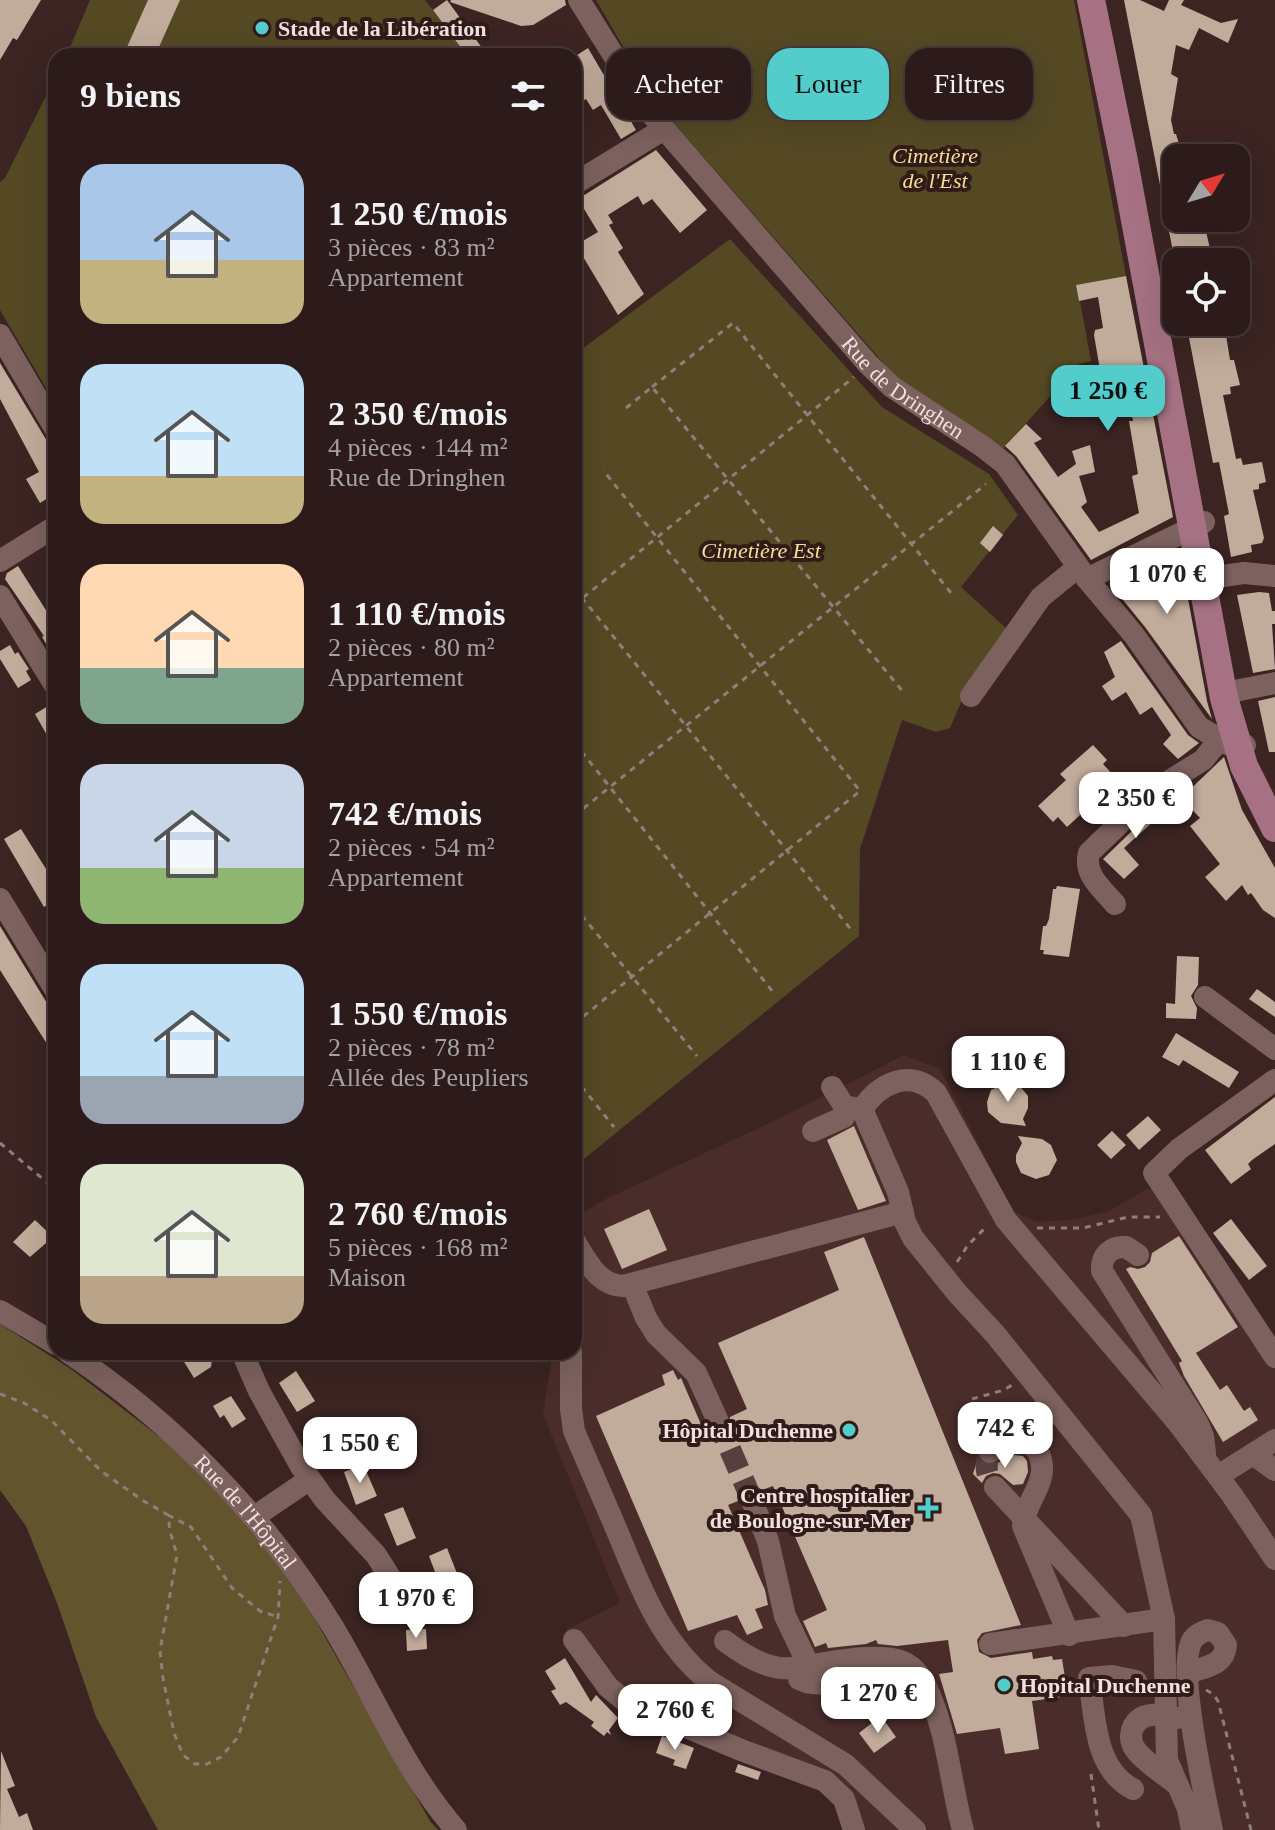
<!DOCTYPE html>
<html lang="fr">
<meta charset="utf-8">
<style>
:root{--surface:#2c1b1a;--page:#382827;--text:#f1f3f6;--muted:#a6a1a2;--line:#483939;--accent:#52cdcc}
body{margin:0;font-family:Georgia,serif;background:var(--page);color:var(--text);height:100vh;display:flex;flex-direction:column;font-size:30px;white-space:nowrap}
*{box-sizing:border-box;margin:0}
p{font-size:26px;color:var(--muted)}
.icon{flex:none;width:44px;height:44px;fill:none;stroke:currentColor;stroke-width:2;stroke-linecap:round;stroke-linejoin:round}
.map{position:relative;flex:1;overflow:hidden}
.drawer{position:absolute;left:48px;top:48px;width:534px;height:1312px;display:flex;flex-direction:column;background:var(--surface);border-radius:24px;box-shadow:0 8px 32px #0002,0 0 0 2px var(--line)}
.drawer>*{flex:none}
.hud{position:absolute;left:606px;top:48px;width:548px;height:72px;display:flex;gap:16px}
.needle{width:52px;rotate:52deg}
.buttons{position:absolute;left:1162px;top:144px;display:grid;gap:16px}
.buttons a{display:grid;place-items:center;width:88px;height:88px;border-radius:16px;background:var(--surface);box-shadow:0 8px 32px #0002,0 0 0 2px var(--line);font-size:40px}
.price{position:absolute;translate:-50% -68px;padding:0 18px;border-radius:16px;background:#fff;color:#222;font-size:26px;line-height:52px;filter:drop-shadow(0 2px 4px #0008)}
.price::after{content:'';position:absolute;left:50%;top:48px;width:24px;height:18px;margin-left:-12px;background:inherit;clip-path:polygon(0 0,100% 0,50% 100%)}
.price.current{background:var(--accent);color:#111}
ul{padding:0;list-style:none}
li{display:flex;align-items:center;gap:24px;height:200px;padding:0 32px}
li span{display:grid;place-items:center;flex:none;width:224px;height:160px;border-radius:24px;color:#555}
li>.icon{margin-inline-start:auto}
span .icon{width:96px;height:96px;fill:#fffc;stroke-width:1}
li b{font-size:34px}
h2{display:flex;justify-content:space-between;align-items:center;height:96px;padding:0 32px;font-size:34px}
.pill{padding:0 28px;border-radius:24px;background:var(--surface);box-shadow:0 8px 32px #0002,0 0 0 2px var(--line);font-size:28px;line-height:72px}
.pill.current{background:var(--accent);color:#111}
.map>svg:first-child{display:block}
.built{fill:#4a2d2b}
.green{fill:#544923}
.forest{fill:#62552e}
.building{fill:#c1ab9a}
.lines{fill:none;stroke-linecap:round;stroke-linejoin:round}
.minor-tunnel{stroke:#56403e;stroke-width:22;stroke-dasharray:22 11;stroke-linecap:butt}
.path{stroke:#917e7c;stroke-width:3;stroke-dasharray:6 6;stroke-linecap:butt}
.minor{stroke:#7c615e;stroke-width:22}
.major{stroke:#a57183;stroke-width:28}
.poi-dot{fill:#52cdcc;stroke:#301b19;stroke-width:3}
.labels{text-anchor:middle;stroke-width:8;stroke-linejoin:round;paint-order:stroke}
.poi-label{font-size:22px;font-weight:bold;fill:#f0e1df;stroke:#301b19;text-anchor:start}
.park-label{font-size:22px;font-style:italic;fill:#f4df9b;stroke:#301b19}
.street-label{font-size:22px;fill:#f0e1df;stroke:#301b19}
</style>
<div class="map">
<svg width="1275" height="1830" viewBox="0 0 1275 1830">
<rect width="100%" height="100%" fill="#3b2422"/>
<path class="built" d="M904,1055L940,1069L1012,1210L1036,1222L1071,1220L1107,1212L1147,1189L1176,1192L1275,1339V1830H867L817,1786L584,1671L566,1630L620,1603L543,1414L553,1352H574V1217L608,1198L782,1117Z"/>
<path class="green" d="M90,0H425L467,56H60L71,45Z
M596,0H1074L1126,276L1077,285L1091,361L1079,364L1003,449L899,381L654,100Z
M56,60V405L0,310V182L5,178L54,80L46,69Z
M730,239L882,407L989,474L1018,515L961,587L1007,629L962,700L950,728L936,732L902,720L860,849L859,936L574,1167V355Z"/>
<path class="forest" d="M0,1324L71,1369L174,1448L229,1505L292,1579L430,1821L438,1830H158L96,1717L57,1603L26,1526L0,1490Z"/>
<path class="building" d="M0,0H41L17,40L13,38L0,60Z
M148,0H180L155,56H123Z
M447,0L488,56H467L433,10Z
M451,0H565L566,5L533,25L521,26L450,2Z
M1124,0H1140L1164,11L1169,0H1184L1181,5L1221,23L1238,19L1228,43L1199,28L1189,50L1176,45L1171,74L1178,78L1171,120L1174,134H1176L1179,144L1190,158H1176V218H1203L1213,262H1175Z
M588,48L636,130L621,139L601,105L593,110L586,99L579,103L574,95V57Z
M656,150L707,210L680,233L652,199L643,205L638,196L608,215L613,223L609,225L623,248L618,252L644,294L618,315L576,245L598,232L578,199Z
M1126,276L1173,517L1091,560L1016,456L1005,446L1026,424L1042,439L1034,443L1058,477L1076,464L1072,451L1090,445L1095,472L1079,476L1087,502L1081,507L1099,532L1139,513L1132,476L1138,474L1129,421H1133L1127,390L1119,395L1117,385L1103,387L1094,335L1095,330L1103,328L1098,297L1079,301L1076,285Z
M1186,322H1228L1230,334L1226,335L1230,360H1234L1240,385L1230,387L1231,394L1223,395L1236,459L1241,458L1243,465L1262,462L1266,482L1259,484V489L1253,490L1264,538L1262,543L1251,545L1252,552L1231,557L1224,516L1229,514L1219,462L1213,463Z
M0,363L56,456V493L40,503L26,479L39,472L0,399Z
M993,526L1003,535L990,552L980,543Z
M1179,550L1207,701L1212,719L1145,627L1110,584Z
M18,566L56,626V660L42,637L44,636L5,579L7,573Z
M1259,592L1269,593L1272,611H1275V624H1272L1275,669L1253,673L1237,595Z
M1121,641L1188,735L1199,743L1178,759L1163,744L1171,735L1152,707L1140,715L1126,692L1112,701L1102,686L1115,677L1104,652Z
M10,645L15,654L18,652L29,669L26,671L31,680L18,688L0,659V651Z
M1275,697V752H1269L1258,701Z
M48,706L56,719V751L35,714Z
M1093,745L1107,760L1103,764L1114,776L1095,793L1099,797L1093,803L1067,827L1058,817L1053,822L1038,806L1066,780L1060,774Z
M1224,757L1242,810L1275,868V918L1263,910L1251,893L1248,895L1242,885L1226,901L1205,877L1220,864L1190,826L1200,818L1181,798Z
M1183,789L1186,792L1124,848L1139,865L1124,879L1103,859L1162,802Z
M21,829L56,885V899L44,907L4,839Z
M1057,886L1080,889L1069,957L1043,954L1044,950H1040L1043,926H1046L1049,919L1053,889H1056Z
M0,926L56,1018V1058L0,970Z
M1177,956L1199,957L1198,985L1191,996L1197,1008L1196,1019L1166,1018V1003L1175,1004Z
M1257,989L1275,1002V1017L1249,999Z
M1176,1033L1239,1072L1229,1088L1183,1060L1179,1066L1162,1057Z
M1007,1082L1019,1085L1028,1096V1108L1023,1119L1026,1126L1001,1123L988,1112L987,1102L991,1090Z
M1275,1097V1144L1252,1160L1248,1164L1251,1169L1231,1184L1205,1150Z
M1148,1116L1161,1130L1139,1150L1126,1135Z
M854,1126L886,1201L858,1210L827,1140Z
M1112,1131L1126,1145L1111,1159L1097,1145Z
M1018,1136L1042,1139L1051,1145L1057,1160L1049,1175L1036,1179L1021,1173L1016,1162V1155L1022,1143Z
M649,1209L667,1250L622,1269L604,1229Z
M1231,1219L1267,1266L1249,1280L1213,1233Z
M35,1220L53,1237L30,1257L13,1242Z
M1179,1236L1238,1327L1196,1353L1220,1390L1227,1385L1244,1411L1250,1407L1258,1420L1223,1442L1184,1376L1179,1363L1182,1361L1126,1269L1130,1267L1138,1269L1145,1267L1150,1262L1152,1253Z
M864,1237L1021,1625L982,1633L977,1640L979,1652L991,1658L1032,1652L1033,1659L1052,1656L1053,1660L1062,1659L1068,1696L1032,1701L1039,1749L1005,1754L1000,1728L957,1734L939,1674L953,1672L948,1640L897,1646L878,1644L876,1640L866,1644L828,1648L826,1643L815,1647L803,1621L827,1610L773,1486L762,1490L754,1484L745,1485L740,1490L738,1501L728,1505L765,1590L768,1605L755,1609L763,1628L747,1635L737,1615L688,1631L596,1416L665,1385L662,1375L673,1370L678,1380L681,1378L703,1429L706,1427L715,1433L723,1431L729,1426L730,1417L747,1409L718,1343L839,1290L824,1252Z
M178,1352H207L212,1360L211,1367L194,1378Z
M296,1371L315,1401L297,1412L279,1383Z
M231,1396L246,1419L232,1428L224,1415L220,1418L213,1406Z
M327,1421L340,1452L321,1459L309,1429Z
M1015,1455L1023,1456L1027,1461L1028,1472L1023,1484L1013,1485L1000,1474L993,1473L986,1476L982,1483L973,1474L978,1458L984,1464L991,1466Z
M363,1464L377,1496L356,1505L344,1472Z
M403,1507L416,1538L397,1546L384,1514Z
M447,1548L460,1581L441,1588L429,1556Z
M426,1629L427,1649L407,1651L406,1630Z
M565,1658L591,1702L596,1695L618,1718L609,1730L611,1735L607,1732L604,1736L591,1726L594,1722L566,1702L560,1705L551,1691L556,1689L545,1671Z
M881,1716L896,1737L874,1753L859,1733Z
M662,1736L694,1748L686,1769L673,1765L675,1760L656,1753Z
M1,1751L15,1786L7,1789L19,1817L27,1813L33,1830H0Z
M738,1764L761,1772L758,1780L735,1772Z"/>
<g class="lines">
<path class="minor-tunnel" d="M717,1419L751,1498
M990,1452C984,1466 986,1475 995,1487"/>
<path class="path" d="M652,387L733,323L951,593
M626,408L652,387L904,693
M574,588L853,932
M574,605L854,377
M574,742L773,992
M574,816L986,484
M574,906L697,1056
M574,1024L860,791L603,470
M574,1077L614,1127
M0,1143L56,1190
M1037,1228H1083L1128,1217H1160
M957,1262L968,1245L984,1229H989
M0,1394L24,1403L52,1421L101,1471L142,1500L168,1515L170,1531L177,1555L160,1651L163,1678L174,1733L183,1755L195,1764H207L221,1757L238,1737L278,1617L280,1581
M972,1399L1004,1390L1012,1385
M168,1515L191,1527L232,1588L260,1611L278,1617
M1206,1690L1213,1694L1218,1701L1251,1830
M1091,1774L1099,1830"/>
<g class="minor">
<path id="s1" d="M579,0L647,109L868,364L892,387L982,446L1005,464L1087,579L1134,635L1199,727L1227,744L1245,745"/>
<path d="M574,184L664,129"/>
<path d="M0,335L56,430"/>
<path d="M0,561L56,526"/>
<path d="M1087,579L1204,522"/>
<path d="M1202,579L1244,573L1275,576"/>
<path d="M0,596L56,687"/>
<path d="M1235,691L1275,683"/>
<path d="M971,696L1041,597L1078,567"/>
<path d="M0,899L56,991"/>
<path d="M1115,904C1102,889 1083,874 1089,853L1153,791L1203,760L1219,740"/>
<path d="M1205,997L1275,1049"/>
<path d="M1275,1080L1179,1149L1154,1173L1275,1357"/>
<path d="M832,1087L844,1106L859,1109"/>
<path d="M862,1109L898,1192L905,1222L913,1238L958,1294L995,1334L1141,1515L1164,1619L1167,1760L1188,1809L1192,1830"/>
<path d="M862,1109C880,1083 910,1068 936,1093L1006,1220L1178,1423L1232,1495L1275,1559"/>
<path d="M813,1131L844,1117L848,1107"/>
<path d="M574,1240C586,1259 597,1285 623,1286L903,1212"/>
<path d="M1138,1255L1126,1247C1110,1246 1101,1256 1102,1271L1197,1422L1203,1436L1205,1453"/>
<path d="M632,1284L646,1318L656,1334L696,1373L717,1419"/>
<path d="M0,1311L56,1344"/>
<path id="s2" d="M68,1352C174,1423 266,1517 333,1627C374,1695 403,1769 456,1830"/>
<path d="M242,1352L259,1391L300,1465L325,1500L376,1555L398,1590"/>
<path d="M571,1352V1409L574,1431C589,1466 605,1502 620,1538C642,1592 663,1645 710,1682L846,1765L915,1830"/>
<path d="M990,1452C1008,1435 1040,1436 1042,1466C1044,1486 1024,1505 1023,1526L1069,1635"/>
<path d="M1253,1454L1275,1470"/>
<path d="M1218,1476L1275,1440"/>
<path d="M995,1487L1124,1626"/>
<path d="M751,1498L768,1541L785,1616L808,1664"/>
<path d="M254,1517L310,1479"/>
<path d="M574,1640L608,1687L625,1701L741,1750L825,1781L844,1799L854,1830"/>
<path d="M725,1641C742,1654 769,1671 792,1668C819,1665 883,1649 907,1664C916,1669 922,1678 926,1687C948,1732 950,1783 963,1830"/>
<path d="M990,1644L1164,1619"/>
<path d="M1194,1671C1210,1666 1225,1663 1226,1645L1218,1633L1208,1630C1202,1632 1197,1634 1193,1639C1175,1665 1205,1796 1212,1830"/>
<path d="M799,1679C822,1692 862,1674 888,1677C904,1679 916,1687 929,1695"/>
<path d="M1175,1783C1163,1773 1144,1762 1135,1749C1131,1743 1130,1737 1132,1730C1139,1710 1161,1714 1177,1718"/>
<path d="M1133,1789C1094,1769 1095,1716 1089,1678L1112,1676L1136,1681"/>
</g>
<path class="major" d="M1091,0L1124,161L1224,698L1244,766L1275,828"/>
</g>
<g class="poi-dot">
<circle cx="262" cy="28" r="8"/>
<circle cx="849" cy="1430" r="8"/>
<path d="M924 1496h8v8h8v8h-8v8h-8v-8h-8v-8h8z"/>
<circle cx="1004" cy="1685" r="8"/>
</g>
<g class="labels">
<g class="poi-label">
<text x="278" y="36">Stade de la Libération</text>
<text x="833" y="1438" text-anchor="end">Hôpital Duchenne</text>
<text x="910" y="1503" text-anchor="end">Centre hospitalier<tspan x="910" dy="25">de Boulogne-sur-Mer</tspan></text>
<text x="1020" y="1693">Hopital Duchenne</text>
</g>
<g class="park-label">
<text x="935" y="163">Cimetière<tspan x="935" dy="25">de l'Est</tspan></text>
<text x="761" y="558">Cimetière Est</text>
</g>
<g class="street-label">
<text dy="8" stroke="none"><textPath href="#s1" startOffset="508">Rue de Dringhen</textPath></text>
<text dy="8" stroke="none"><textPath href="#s2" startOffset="240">Rue de l'Hôpital</textPath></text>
</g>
</g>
</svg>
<div class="buttons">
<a><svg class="needle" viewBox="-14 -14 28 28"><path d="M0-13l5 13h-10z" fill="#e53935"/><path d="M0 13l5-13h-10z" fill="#a6a1a2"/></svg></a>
<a><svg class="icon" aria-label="locate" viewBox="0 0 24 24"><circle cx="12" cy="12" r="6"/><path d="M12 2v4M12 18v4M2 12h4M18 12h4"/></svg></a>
</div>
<b class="price current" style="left:1108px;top:433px">1 250 €</b>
<b class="price" style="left:1167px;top:616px">1 070 €</b>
<b class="price" style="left:1136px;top:840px">2 350 €</b>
<b class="price" style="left:1008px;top:1104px">1 110 €</b>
<b class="price" style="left:1005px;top:1470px">742 €</b>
<b class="price" style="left:360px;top:1485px">1 550 €</b>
<b class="price" style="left:416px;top:1640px">1 970 €</b>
<b class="price" style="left:878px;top:1735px">1 270 €</b>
<b class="price" style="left:675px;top:1752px">2 760 €</b>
<div class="hud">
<a class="pill">Acheter</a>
<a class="pill current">Louer</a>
<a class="pill">Filtres</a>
</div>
<section class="drawer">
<h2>9 biens<svg class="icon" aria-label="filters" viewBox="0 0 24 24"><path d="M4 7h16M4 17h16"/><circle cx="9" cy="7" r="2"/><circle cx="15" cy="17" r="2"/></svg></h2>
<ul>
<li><span style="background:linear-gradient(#a9c7e8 60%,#c2b280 0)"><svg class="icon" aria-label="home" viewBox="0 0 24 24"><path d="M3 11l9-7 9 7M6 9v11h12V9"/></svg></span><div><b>1 250 €/mois</b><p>3 pièces · 83 m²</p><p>Appartement</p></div></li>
<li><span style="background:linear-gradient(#bfe0f5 70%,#c2b280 0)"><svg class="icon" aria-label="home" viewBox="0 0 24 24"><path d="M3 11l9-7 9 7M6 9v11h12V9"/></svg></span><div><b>2 350 €/mois</b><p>4 pièces · 144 m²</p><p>Rue de Dringhen</p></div></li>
<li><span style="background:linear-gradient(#ffd9b3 65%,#7fa58c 0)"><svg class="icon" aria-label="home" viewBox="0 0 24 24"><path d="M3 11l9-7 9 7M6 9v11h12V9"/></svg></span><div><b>1 110 €/mois</b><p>2 pièces · 80 m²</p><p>Appartement</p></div></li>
<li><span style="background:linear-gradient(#c9d6e8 65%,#8fb573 0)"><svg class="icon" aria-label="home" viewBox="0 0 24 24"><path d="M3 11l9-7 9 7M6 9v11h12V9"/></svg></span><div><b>742 €/mois</b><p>2 pièces · 54 m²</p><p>Appartement</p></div></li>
<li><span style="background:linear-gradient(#bfe0f5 70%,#9aa5b1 0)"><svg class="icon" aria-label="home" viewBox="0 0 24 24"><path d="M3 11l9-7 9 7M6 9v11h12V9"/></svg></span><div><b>1 550 €/mois</b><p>2 pièces · 78 m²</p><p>Allée des Peupliers</p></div></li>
<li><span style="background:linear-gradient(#dfe7d0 70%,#b9a48a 0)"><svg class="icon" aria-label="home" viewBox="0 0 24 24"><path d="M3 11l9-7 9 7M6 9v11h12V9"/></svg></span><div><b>2 760 €/mois</b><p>5 pièces · 168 m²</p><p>Maison</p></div></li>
</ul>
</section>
</div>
